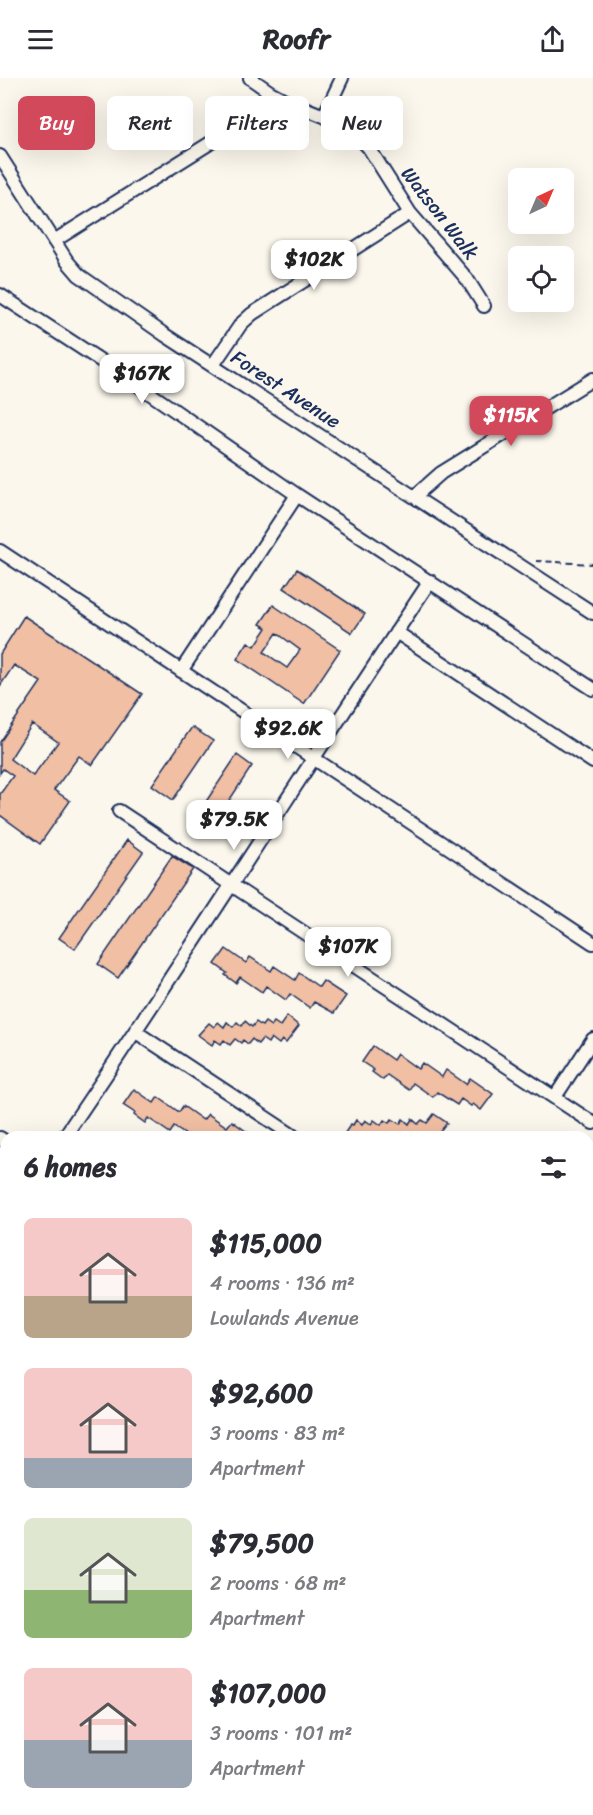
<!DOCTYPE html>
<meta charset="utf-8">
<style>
:root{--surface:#fff;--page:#f2f2f3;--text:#2b2b33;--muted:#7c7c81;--accent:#d1495b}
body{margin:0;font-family:Sriracha,sans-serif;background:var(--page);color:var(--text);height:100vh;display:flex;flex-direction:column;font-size:22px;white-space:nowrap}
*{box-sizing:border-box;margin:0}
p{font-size:20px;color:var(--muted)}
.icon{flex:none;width:33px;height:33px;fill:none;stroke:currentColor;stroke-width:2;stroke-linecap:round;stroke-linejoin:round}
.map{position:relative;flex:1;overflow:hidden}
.drawer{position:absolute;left:0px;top:1053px;width:594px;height:684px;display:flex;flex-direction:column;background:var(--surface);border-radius:18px 18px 0 0;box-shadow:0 6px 24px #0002}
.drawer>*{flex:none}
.hud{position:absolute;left:18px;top:18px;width:558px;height:54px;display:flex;gap:12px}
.needle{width:39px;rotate:44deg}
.buttons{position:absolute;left:508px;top:90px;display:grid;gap:12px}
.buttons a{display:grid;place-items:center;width:66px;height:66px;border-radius:9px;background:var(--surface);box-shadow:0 6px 24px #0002;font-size:30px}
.price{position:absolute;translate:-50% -51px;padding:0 14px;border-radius:12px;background:#fff;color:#222;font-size:20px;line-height:39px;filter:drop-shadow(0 2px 3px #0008)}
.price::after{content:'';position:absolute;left:50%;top:36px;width:18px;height:14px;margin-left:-9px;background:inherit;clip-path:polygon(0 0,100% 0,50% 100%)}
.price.on{background:var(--accent);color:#fff}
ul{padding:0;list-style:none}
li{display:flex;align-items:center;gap:18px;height:150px;padding:0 24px}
li span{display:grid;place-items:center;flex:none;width:168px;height:120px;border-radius:9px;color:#555}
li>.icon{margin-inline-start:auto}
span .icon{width:72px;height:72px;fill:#fffc;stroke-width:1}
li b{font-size:26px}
h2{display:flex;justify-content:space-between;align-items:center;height:72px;padding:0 24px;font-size:26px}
.tag{padding:0 21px;border-radius:9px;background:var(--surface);box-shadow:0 6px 24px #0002;font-size:21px;line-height:54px}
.tag.on{background:var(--accent);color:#fff}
header{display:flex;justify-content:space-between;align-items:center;height:78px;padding:0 24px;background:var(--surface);font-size:27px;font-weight:700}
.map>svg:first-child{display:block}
.building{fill:#f1bfa3;stroke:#1b2f5e;stroke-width:1.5;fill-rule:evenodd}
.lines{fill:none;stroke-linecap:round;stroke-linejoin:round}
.minor-casing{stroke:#1b2f5e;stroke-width:16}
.path{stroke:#1b2f5e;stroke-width:2;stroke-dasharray:6 4.5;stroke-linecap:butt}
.minor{stroke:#fbf7ec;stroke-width:12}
.labels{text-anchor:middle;stroke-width:4.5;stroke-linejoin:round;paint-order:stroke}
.street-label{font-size:20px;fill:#1b2f5e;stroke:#fbf7ec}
</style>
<header><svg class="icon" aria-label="menu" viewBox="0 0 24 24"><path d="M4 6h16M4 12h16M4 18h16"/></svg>Roofr<svg class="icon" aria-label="share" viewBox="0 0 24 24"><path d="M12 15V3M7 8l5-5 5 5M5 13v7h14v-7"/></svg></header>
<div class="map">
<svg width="593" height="1737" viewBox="0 0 593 1737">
<rect width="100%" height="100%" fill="#fbf7ec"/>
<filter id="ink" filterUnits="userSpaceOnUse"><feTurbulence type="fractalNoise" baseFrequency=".0167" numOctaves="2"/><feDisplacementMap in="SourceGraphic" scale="12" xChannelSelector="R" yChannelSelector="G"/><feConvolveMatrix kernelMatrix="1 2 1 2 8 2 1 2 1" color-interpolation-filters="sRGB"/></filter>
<g filter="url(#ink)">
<path class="building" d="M297,491L365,536L352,555L284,510Z
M273,527L340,572L304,626L237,581L248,564L255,568L267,550L260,546ZM277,555L300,572L287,590L264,574Z
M24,538L142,616L92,687L79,678L54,712L70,723L40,766L0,737V716L13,698L3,691L0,695V664L41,604L14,587L0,608V576ZM32,646L58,664L33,698L10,681Z
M192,649L213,663L173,722L152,707Z
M237,677L252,688L213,747L197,737Z
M127,762L143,774L75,871L59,860Z
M172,778L193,791L118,900L98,886Z
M226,871L246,885L250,879L271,893L274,888L295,902L299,895L319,909L323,903L346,918L334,935L314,924L310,930L290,916L286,922L266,908L262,914L240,899L236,905L225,897L227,895L215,886Z
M287,938L299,948L286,965L282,962L279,966L271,960L268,965L262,961L258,966L252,961L248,966L243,962L241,965L235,961L230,967L224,962L221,966L215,962L212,967L198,957L209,945L214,949L218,944L224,949L227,944L233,949L237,944L242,948L245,943L252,949L256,944L262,948L265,944L271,948L274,944L280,948Z
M373,968L393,982L397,976L418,991L422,985L442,999L446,992L466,1006L470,1000L493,1016L481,1032L473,1026L471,1028L461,1021L457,1027L437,1014L433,1019L413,1005L409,1012L387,997L383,1002L372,994L374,992L362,984Z
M134,1011L154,1025L158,1019L179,1034L183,1028L203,1042L208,1036L227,1049L232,1043L254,1059H189L174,1049L170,1055L148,1040L145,1045L134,1037L135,1035L123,1027Z
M434,1036L447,1045L436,1059H342L351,1046L353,1047L356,1042L362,1047L365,1042L371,1046L374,1042L381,1047L384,1042L389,1045L392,1041L400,1046L403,1041L409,1046L412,1041L418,1046L422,1042L427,1045Z"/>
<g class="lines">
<defs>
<path id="minor" d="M270,14L287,23L324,38L359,59L369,70L410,135L467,201L484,228
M324,38L342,0
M0,78L67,183L79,197L165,257L593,535
M54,163L231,52L248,40L270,14L250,0
M0,217L132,303L297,417L593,611
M213,287L241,246L252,236L410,135
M415,418L441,395L593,301
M0,473L593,865
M396,554L593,684
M181,593L297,417
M119,733L593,1045
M136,954L295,1059
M555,1019L593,961
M64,1059C189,876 307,688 430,503
M0,1060L6,1064
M588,1249L593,1241
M0,1399L6,1403
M588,1449L593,1452
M504,1731L513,1737"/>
</defs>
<use href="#minor" class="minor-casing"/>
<path class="path" d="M536,483L593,486"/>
<use href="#minor" class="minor"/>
</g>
</g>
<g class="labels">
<g class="street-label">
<text transform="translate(440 135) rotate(52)" y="7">Watson Walk</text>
<text transform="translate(286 311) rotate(33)" y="7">Forest Avenue</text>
</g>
</g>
</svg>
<div class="buttons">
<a><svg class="needle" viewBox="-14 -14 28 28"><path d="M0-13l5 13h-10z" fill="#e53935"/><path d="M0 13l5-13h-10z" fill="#7c7c81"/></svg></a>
<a><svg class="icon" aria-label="locate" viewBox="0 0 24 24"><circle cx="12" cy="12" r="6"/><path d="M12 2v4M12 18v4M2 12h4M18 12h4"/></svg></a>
</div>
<b class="price" style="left:314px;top:213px">$102K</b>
<b class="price" style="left:142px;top:327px">$167K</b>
<b class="price on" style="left:511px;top:369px">$115K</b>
<b class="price" style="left:288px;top:682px">$92.6K</b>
<b class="price" style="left:234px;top:773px">$79.5K</b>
<b class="price" style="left:348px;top:900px">$107K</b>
<div class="hud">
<a class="tag on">Buy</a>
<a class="tag">Rent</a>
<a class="tag">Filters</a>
<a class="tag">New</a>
</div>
<section class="drawer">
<h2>6 homes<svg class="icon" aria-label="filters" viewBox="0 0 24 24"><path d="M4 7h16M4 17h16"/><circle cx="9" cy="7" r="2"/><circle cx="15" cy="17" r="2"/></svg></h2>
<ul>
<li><span style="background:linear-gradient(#f6c9c9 65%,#b9a48a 0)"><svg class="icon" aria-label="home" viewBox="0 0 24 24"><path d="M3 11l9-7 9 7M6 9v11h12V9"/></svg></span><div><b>$115,000</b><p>4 rooms · 136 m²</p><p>Lowlands Avenue</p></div></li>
<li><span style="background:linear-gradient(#f6c9c9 75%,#9aa5b1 0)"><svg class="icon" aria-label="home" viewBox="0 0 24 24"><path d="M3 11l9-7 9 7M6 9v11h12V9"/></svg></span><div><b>$92,600</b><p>3 rooms · 83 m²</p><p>Apartment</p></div></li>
<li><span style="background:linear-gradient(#dfe7d0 60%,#8fb573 0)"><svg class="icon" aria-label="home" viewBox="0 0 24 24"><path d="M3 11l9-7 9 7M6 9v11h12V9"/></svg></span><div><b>$79,500</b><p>2 rooms · 68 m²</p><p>Apartment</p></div></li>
<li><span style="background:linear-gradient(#f6c9c9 60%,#9aa5b1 0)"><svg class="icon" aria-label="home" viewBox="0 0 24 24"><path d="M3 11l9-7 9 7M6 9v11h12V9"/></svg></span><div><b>$107,000</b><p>3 rooms · 101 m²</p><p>Apartment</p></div></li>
</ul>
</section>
</div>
